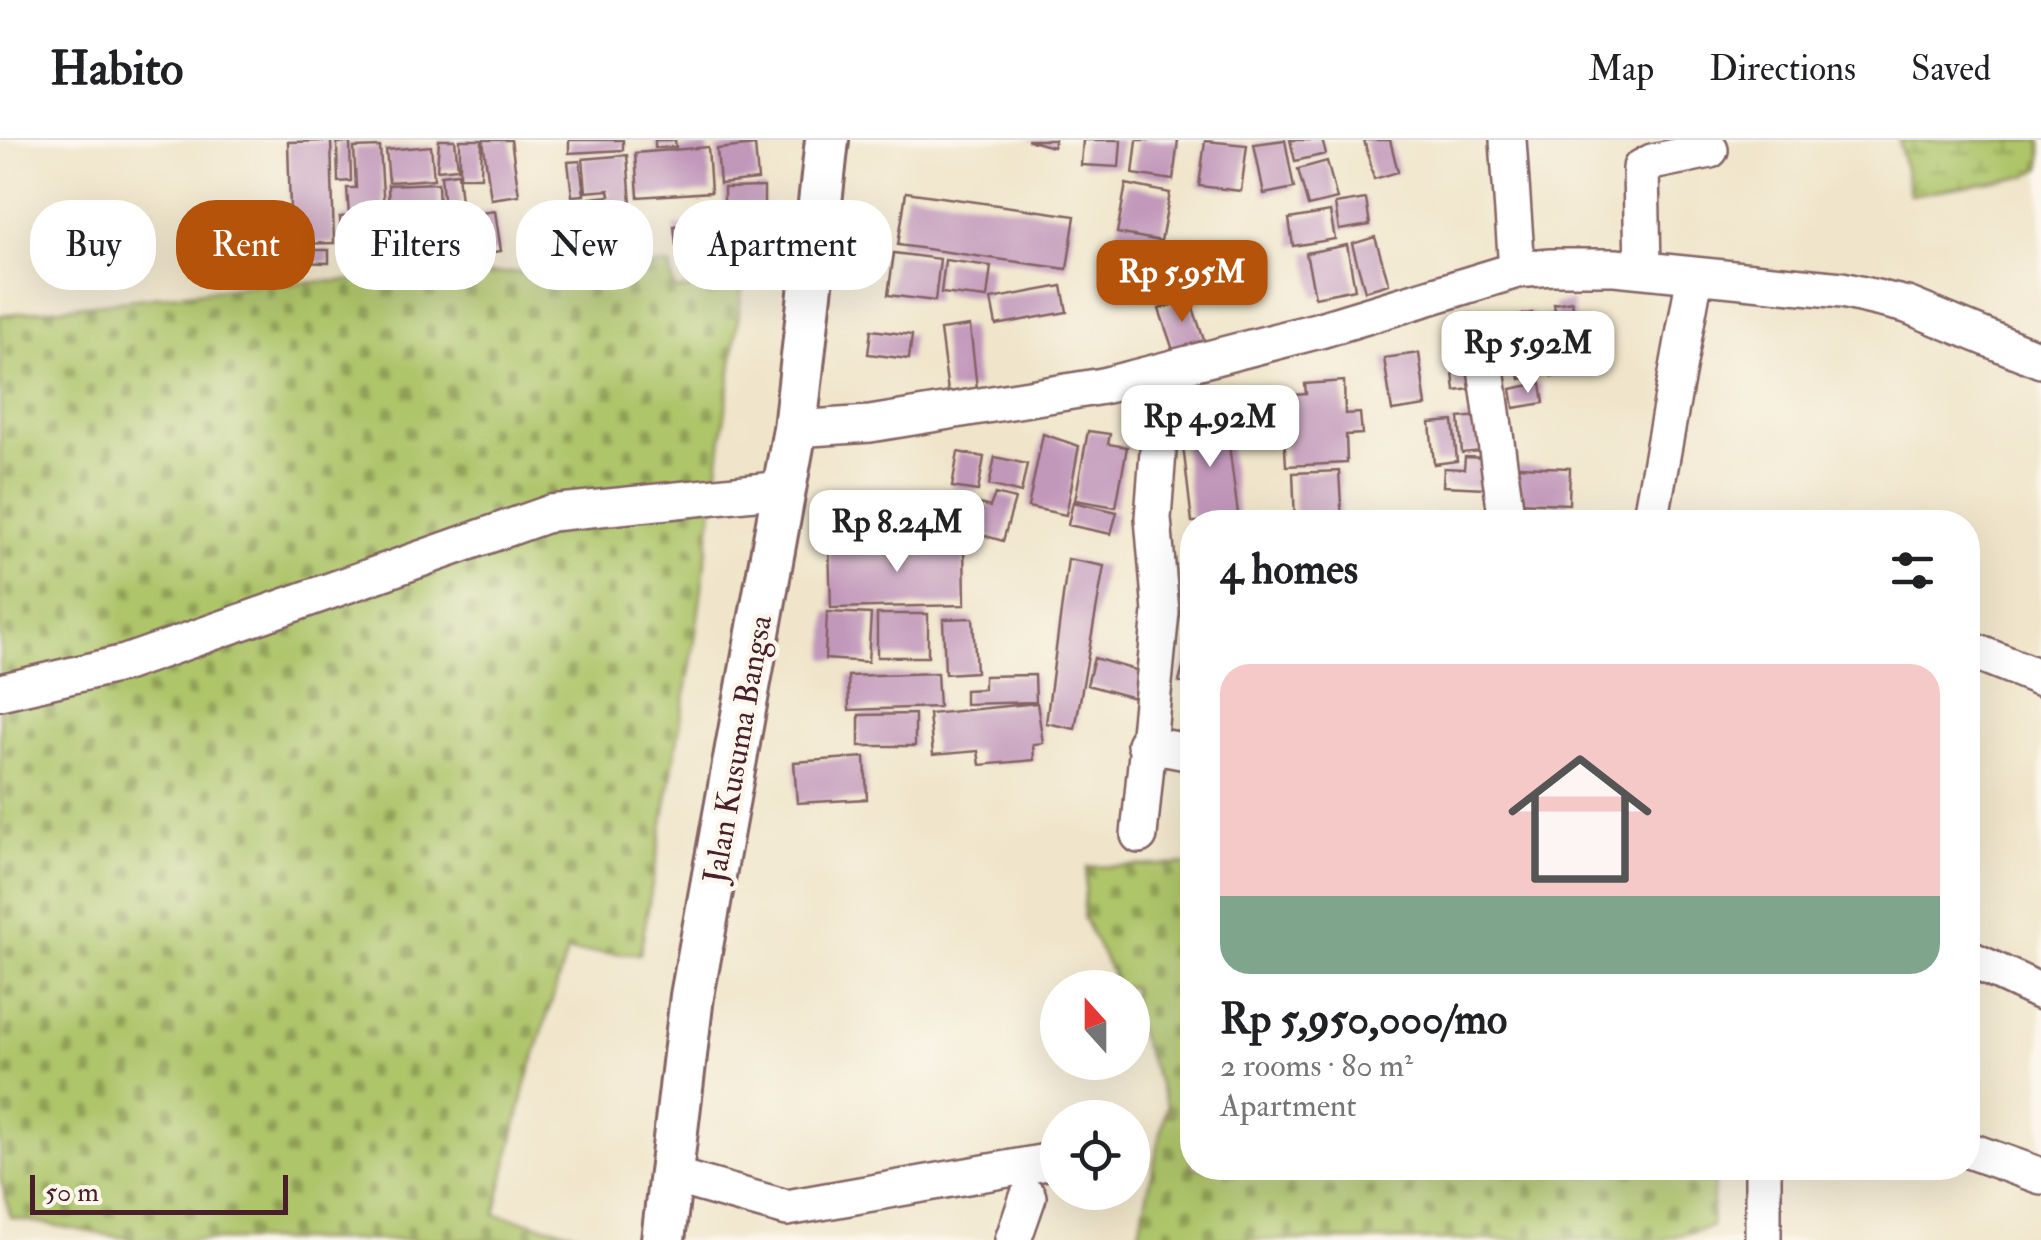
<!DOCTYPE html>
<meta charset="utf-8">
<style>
:root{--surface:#fff;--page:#f2f2f2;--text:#202124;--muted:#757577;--line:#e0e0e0;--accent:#b45309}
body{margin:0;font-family:"IM FELL Double Pica",serif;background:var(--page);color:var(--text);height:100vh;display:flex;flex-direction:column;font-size:38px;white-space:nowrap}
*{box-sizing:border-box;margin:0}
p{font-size:32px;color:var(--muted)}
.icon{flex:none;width:55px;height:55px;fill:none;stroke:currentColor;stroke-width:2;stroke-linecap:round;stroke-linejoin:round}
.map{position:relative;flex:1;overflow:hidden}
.side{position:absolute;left:1180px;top:370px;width:800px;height:670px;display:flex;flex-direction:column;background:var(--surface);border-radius:40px;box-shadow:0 10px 40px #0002}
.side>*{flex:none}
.hud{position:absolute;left:30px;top:60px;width:950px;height:90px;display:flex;gap:20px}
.needle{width:65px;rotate:339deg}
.tools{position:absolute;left:1040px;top:830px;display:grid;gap:20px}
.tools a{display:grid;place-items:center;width:110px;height:110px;border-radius:50%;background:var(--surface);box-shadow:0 10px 40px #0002;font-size:50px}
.scale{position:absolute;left:30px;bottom:25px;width:258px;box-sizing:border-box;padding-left:10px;border:5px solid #4a1f2b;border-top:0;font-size:28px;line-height:35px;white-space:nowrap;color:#4a1f2b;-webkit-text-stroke:8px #fbf7ec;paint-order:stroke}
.price{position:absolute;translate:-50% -85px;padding:0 22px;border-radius:20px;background:#fff;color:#222;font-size:32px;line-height:65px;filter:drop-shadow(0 2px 5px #0008)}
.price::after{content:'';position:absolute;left:50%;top:60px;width:30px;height:22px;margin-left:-15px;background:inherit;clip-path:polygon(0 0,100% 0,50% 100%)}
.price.selected{background:var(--accent);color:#fff}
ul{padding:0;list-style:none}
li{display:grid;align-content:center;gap:20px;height:530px;padding:0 40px}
li span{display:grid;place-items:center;height:310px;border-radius:30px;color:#555}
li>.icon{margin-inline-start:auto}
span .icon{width:180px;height:180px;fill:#fffc;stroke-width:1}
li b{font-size:42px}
h2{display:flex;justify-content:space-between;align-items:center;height:120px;padding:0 40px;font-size:42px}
.tag{padding:0 35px;border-radius:40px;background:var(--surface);box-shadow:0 10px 40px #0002;font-size:35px;line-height:90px}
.tag.selected{background:var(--accent);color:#fff}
header{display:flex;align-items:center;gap:60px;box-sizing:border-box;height:140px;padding:0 50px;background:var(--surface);border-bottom:2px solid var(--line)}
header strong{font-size:48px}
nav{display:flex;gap:55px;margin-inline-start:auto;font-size:35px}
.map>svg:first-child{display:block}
.wetland{fill:url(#wetland-marsh);stroke:#7c724a;stroke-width:2.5}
.cemetery{fill:url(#cemetery-stones);stroke:#7c724a;stroke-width:2.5}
.building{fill:#c197ba}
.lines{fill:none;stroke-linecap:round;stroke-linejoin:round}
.minor-casing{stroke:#846463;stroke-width:40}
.tertiary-casing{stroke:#846463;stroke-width:48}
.minor{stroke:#fff;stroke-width:35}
.tertiary{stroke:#fff;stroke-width:42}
.labels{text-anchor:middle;stroke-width:9;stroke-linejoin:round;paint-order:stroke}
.street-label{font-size:32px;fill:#4a1f2b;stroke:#fbf7ec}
</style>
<header>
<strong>Habito</strong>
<nav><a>Map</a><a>Directions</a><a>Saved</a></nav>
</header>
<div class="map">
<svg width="2041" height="1100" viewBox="0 0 2041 1100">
<defs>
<pattern id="wetland-marsh" width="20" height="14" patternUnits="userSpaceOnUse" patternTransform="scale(2.5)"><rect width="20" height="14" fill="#aec56a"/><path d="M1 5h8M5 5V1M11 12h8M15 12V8" fill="none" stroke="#909f57"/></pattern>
<pattern id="cemetery-stones" width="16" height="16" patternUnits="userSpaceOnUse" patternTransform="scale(2.5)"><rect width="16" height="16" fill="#aec56a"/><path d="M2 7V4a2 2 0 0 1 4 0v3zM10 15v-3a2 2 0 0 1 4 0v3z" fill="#909f57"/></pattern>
</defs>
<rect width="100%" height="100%" fill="#fbf7ec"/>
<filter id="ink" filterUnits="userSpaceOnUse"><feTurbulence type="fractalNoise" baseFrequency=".01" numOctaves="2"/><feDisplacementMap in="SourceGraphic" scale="20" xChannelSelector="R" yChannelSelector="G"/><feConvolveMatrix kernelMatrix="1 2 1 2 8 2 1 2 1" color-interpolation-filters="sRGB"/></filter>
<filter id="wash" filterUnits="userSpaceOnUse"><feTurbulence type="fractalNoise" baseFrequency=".0048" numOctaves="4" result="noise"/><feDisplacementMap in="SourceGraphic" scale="40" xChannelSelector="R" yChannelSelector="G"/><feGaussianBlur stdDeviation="2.25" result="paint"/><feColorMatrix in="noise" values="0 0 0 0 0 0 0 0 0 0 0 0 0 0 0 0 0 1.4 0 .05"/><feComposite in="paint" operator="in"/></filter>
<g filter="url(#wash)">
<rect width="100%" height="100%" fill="#f0e5ca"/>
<path class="wetland" d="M1899,0H2041V28L2027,36L1910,55Z"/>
<path class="cemetery" d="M670,125L674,149H742L695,500L640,814L567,812L526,944L495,1074L605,1100H136L11,1078L0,1037V175L255,145Z
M1192,724V1028H1715L1711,1087L1661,1100H1137L1167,965L1133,878L1132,848L1119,847L1083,777L1087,727Z"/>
<g id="blocks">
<path class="building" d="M439,0H455L458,28L437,30Z
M460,0H482L481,37H460Z
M483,0H511L519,55L491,59Z
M569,0H623V10L569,13Z
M655,0H675L676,7L655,8Z
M1027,0H1055L1053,7Z
M1083,0H1121L1119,27L1081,25Z
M1137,0H1178L1173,40L1133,34Z
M1285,0L1294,48L1264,54L1254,4Z
M1290,0H1322L1326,14L1295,21Z
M1364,0H1390L1398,32L1374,39Z
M331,1L334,103L291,104L288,2Z
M1205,1L1247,5L1241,51L1199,46Z
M337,3H350L351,41L338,42Z
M755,5L758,40L720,44L717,9Z
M431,6L434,39L389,42L386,10Z
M380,7L387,117L343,120L340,77L349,76L347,48H356L354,8Z
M708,7L711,52L638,57L635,13Z
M627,15L631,63L591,68L590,58L610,56L609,50L586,52L583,19Z
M580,21L584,55L572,56L568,22Z
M1327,21L1337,59L1308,66L1298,29Z
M458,33L464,91L446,92L441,35Z
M438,43L439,70L389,72L388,45Z
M1126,44L1170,53L1161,101L1117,93Z
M764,47V66L724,67V48Z
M906,52L1075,76L1067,129L898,105Z
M1366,59L1370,85L1339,90L1335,64Z
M495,71L501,111L472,115L467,75Z
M1330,72L1335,99L1293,106L1289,79Z
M624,80L627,108L601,111L598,82Z
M721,82L723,101L676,105L674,86Z
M1375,97L1389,144L1365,151L1352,104Z
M1347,105L1355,149L1315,157L1306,113Z
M291,110H329V123L291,122Z
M714,110L757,111L756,133L713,132Z
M894,113L940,119L935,161L888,155Z
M945,120L991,126L987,158L941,153Z
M1062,146L1067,172L996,185L991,159Z
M1190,159L1204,200L1173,210L1159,169Z
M1572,161L1582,231L1552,236L1543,177L1556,175L1554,164Z
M1532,173L1546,234L1520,239L1507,178Z
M970,186L977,248L948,252L940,190Z
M871,190L912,195L909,219L868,214Z
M1472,193L1479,248L1455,251L1449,196Z
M1419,213L1426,266L1392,271L1384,218Z
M1344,241L1345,274L1360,273L1362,294L1346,295L1347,323L1286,326L1282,256L1306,254L1305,244Z
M1541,243L1544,263L1514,268L1511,249Z
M1215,268L1218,283L1226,282L1239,382H1192L1181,288L1198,285L1197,270Z
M1480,276L1482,311L1462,313L1459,278Z
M1453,281L1457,321L1434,324L1430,283Z
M1088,291L1110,294L1108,304L1127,307L1116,367L1075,360Z
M1043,294L1079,306L1066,375L1028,367Z
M958,312L984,317L978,351L952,347Z
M995,317L1027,324L1021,353L989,345Z
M1465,317L1488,318L1486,348L1443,346L1444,328L1464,329Z
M1518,326L1570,328L1569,364L1515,362Z
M1339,331L1342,382H1295L1293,333Z
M995,354L1015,359L1003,401L965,390L973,362L990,367Z
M1073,362L1117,372L1111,394L1068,385Z
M894,371L895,395L843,398L842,374Z
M964,403L965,465L831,468L829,406Z
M1068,419L1104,426L1075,589L1046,583Z
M827,472L871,474L868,522L825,519Z
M877,474H928V517H877Z
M973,478L976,532L945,534L943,479Z
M1192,495V545L1179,542Z
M1094,518L1146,533L1138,559L1087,545Z
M937,533L939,567L849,570L848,536Z
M1035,535L1036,562L965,564V550L984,549V536Z
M1037,563L1043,603L1033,604L1034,620L980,625L978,611L933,615L929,574Z
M915,574V606H859V575Z
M865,617L867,659L797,663L794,622Z"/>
</g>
</g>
<g filter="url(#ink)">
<use href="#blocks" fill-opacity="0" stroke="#846463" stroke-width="2.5"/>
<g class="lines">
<defs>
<path id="minor" d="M1508,0L1517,130
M1643,130L1641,28L1652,22L1710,10
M1484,214L1507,382
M795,289L870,284L1103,246L1320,190L1517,130L1551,127H1615L1842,150L1907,165L2041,220
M1650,382L1695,135
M1968,509L2041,538
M0,552L125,523L551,373L784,349
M1145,604L1192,613
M1139,695L1161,472L1153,378L1164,232
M1968,818L2041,852
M1968,1010L2041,1036
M1763,1028V1100
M669,1035L787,1068L1058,1020
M1013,1100L1028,1057"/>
<path id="tertiary" d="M663,1100L692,856L795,289L827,0"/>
</defs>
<use href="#minor" class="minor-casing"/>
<use href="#tertiary" class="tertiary-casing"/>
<use href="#minor" class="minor"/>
<use href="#tertiary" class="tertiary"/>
</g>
</g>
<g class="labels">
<g class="street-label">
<text transform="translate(737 609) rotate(-80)" y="11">Jalan Kusuma Bangsa</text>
</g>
</g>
</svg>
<div class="tools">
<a><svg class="needle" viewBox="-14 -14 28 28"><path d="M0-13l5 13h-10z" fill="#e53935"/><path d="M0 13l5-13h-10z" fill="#757577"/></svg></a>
<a><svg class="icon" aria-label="locate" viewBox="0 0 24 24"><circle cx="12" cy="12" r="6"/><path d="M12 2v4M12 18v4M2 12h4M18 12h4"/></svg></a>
</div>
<div class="scale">50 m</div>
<b class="price selected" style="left:1182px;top:185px">Rp 5.95M</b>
<b class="price" style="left:1528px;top:256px">Rp 5.92M</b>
<b class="price" style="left:1210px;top:330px">Rp 4.92M</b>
<b class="price" style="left:897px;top:435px">Rp 8.24M</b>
<div class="hud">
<a class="tag">Buy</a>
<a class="tag selected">Rent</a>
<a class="tag">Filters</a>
<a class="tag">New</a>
<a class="tag">Apartment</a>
</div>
<section class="side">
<h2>4 homes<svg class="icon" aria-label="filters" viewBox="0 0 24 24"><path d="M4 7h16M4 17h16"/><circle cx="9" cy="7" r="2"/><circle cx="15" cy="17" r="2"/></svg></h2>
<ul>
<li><span style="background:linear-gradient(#f6c9c9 75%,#7fa58c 0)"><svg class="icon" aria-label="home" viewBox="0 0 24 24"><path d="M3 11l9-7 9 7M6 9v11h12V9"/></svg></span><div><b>Rp 5,950,000/mo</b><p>2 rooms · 80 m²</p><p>Apartment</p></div></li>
</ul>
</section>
</div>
